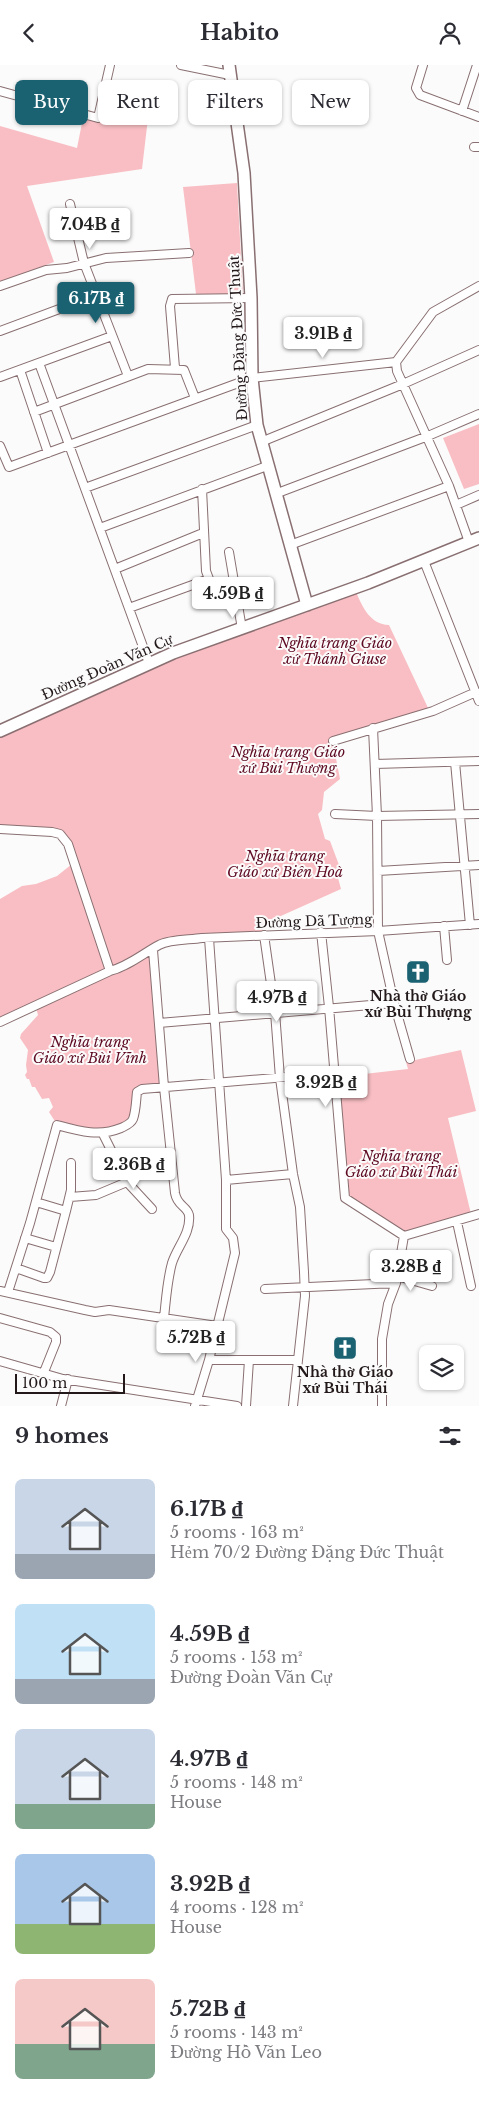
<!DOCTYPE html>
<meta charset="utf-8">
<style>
:root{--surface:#fff;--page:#f2f2f3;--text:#2b2b33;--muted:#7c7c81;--accent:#1a6171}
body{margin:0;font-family:"Libre Baskerville",serif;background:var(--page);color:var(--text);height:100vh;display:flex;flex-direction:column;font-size:19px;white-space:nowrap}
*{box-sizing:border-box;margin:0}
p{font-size:16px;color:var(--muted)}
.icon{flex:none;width:28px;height:28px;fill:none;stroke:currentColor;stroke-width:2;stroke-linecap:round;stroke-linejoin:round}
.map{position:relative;height:1341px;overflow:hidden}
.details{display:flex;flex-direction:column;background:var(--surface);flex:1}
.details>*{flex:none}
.guide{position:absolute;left:15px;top:15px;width:450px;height:45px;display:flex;gap:10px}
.fabs{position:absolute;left:419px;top:1280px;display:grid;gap:10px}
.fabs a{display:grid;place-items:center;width:45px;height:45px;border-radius:8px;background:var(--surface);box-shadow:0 1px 4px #0004;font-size:25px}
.scale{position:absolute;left:15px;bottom:12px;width:110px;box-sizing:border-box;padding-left:5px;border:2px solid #23191a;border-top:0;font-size:14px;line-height:18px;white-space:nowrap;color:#23191a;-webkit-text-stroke:4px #fbfbfb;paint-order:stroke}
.price{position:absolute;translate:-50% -42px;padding:0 11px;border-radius:5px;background:#fff;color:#222;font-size:16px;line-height:32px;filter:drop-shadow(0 1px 2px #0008)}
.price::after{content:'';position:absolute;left:50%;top:30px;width:15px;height:11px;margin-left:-8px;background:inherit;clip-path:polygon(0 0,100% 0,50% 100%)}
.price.current{background:var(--accent);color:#fff}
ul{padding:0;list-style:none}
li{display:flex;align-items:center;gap:15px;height:125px;padding:0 15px}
li span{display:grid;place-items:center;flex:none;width:140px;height:100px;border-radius:8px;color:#555}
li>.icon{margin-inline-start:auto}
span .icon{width:60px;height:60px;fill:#fffc;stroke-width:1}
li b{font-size:21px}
h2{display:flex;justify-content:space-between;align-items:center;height:60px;padding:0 15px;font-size:21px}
.pill{padding:0 18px;border-radius:8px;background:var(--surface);box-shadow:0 1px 4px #0004;font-size:18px;line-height:45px}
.pill.current{background:var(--accent);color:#fff}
header{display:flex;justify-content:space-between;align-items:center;height:65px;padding:0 15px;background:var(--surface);font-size:22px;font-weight:700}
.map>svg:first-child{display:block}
.green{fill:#f8bec3}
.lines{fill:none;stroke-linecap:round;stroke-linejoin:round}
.street-casing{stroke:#896f71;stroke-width:10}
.secondary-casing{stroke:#896f71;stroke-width:14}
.street{stroke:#fff;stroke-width:8}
.secondary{stroke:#fff;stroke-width:11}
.labels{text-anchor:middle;stroke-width:4;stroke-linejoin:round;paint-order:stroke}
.street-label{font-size:14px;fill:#23191a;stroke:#fbfbfb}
.park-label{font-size:14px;font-style:italic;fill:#5e0a22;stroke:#fbfbfb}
.poi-label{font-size:14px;font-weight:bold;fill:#23191a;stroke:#fbfbfb}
</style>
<header><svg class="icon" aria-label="back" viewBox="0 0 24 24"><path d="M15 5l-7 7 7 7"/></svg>Habito<svg class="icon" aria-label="person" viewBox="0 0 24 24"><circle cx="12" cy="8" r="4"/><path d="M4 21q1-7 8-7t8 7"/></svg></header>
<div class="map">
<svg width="479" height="1341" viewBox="0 0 479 1341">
<rect width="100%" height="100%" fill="#fbfbfb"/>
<path class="green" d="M105,45L148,53L142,104L27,121L54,197L0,217V61L77,83L83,53L101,57Z
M237,118L243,230L196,229L183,122Z
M479,359V419L464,424L443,373Z
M356,527C363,543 370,559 389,560L429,645L332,673L340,714L324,727L322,745L318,749L325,774L330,776L339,800L338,813L341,824L263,859V867L163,876L134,893L112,902L66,771L0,762V670L175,591Z
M72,799L107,904L0,954V834L22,821L36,819L57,811Z
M151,889L161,1020L142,1021C139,1031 136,1046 130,1054C114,1073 77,1061 56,1058L49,1047L53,1042L49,1033L42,1034L35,1022H32L29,1014H27L25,1010L27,1007L26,1000L28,985L20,973L21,969L38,950L36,943Z
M461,985L476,1046L448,1053L471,1149L404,1168L348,1132L338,1012L408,1004L406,997Z"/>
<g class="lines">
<defs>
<path id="street" d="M181,0L230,10
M423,0L416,23L420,30L479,52
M0,26L98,53L110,0
M462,46L477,0
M474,82H479
M70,139L84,198L128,311
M0,221L46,205L67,203L106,193L189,188
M0,266L97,230
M39,298L149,598
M175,303L170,241L172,234L251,233
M20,305L48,388
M0,312L112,271
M34,347L148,304L184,305L195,333
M261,377L403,319L479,285
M0,381L9,402L252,313L396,297
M85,423L257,360
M275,429L428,371L479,349
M456,440L479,430
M100,463L267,401
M469,477L449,421L397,306L396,297L433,247L479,221
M290,480L449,421
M229,487L242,564
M424,496L479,636
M115,504L203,468
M209,514L218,538
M129,543L209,514L206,506L202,424
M373,663L377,751L378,866L394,938L410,994
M333,676L433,646L476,627
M455,697L470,860
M375,699L479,696
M335,749L377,751L479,749
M0,764L52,767L60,769L68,779L110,906C129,901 142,889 159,880C170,874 189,875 202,873L378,866L479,859
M378,806L479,800
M444,861L447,895
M321,867L329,942L345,1133L404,1171L479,1149
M264,870L275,947L280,1013L293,1109L300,1142L304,1207L305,1231L293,1341
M153,885L164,1022L175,1128C177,1141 187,1141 189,1150C191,1168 177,1182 172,1198C167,1216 166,1235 164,1253
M0,957L110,906
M159,958L394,938
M226,1115L293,1109
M127,1117L152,1144
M70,1132L96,1130L127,1117L103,1069
M66,1146L71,1125V1098
M457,1157L471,1221
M25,1173L56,1182
M16,1203L44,1213H47L50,1207L66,1146L36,1137
M397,1211L432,1221
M265,1224L396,1218
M0,1226L85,1245L95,1247L109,1245L217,1261
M8,1227L30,1158L57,1060C79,1066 99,1072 121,1063C125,1061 131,1059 133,1054C136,1046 136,1035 137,1027L142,1024L335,1008
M0,1253L50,1267L56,1272V1277L44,1307
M209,1295H297
M0,1296L63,1314L237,1341
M61,1341L68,1314
M195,1341L209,1295L235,1188L233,1173L226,1164V1115L209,873
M246,1341L249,1295
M382,1341V1274L388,1239L396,1218L404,1171"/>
<path id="secondary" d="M229,0L244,108L251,233L252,313L257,360L307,540
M0,666L173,588L368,518L479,473"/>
</defs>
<use href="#street" class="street-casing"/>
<use href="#secondary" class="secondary-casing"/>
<use href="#street" class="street"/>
<use href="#secondary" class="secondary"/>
</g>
<defs>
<symbol id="church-square" viewBox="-11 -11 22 22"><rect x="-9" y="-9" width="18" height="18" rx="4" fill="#1a6171" stroke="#fbfbfb"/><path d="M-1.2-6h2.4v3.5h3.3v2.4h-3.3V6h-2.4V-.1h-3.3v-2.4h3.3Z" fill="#fff"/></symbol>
</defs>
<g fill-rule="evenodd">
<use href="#church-square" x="404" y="893" width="28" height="28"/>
<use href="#church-square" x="331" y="1269" width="28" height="28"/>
</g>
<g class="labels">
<g class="street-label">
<text transform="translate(238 273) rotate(-93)" y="5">Đường Đặng Đức Thuật</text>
<text transform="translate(107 602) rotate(-24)" y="5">Đường Đoàn Văn Cự</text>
<text transform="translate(314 856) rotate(-2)" y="5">Đường Dã Tượng</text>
</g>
<g class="park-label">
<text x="335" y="583">Nghĩa trang Giáo<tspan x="335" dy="16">xứ Thánh Giuse</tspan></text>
<text x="288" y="692">Nghĩa trang Giáo<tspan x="288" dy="16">xứ Bùi Thượng</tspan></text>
<text x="285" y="796">Nghĩa trang<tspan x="285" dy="16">Giáo xứ Biên Hoà</tspan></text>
<text x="90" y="982">Nghĩa trang<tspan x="90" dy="16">Giáo xứ Bùi Vĩnh</tspan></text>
<text x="401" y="1096">Nghĩa trang<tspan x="401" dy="16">Giáo xứ Bùi Thái</tspan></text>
</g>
<g class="poi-label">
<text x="418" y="936">Nhà thờ Giáo<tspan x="418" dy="16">xứ Bùi Thượng</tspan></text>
<text x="345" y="1312">Nhà thờ Giáo<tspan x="345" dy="16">xứ Bùi Thái</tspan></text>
</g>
</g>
</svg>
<div class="fabs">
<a><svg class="icon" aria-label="layers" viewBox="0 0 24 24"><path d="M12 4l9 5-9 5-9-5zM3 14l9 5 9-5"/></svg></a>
</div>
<div class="scale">100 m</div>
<b class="price" style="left:90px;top:185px">7.04B ₫</b>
<b class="price current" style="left:96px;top:259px">6.17B ₫</b>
<b class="price" style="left:323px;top:294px">3.91B ₫</b>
<b class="price" style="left:233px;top:554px">4.59B ₫</b>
<b class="price" style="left:277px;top:958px">4.97B ₫</b>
<b class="price" style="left:326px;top:1043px">3.92B ₫</b>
<b class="price" style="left:134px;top:1125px">2.36B ₫</b>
<b class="price" style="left:411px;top:1227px">3.28B ₫</b>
<b class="price" style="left:196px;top:1298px">5.72B ₫</b>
<div class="guide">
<a class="pill current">Buy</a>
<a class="pill">Rent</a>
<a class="pill">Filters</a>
<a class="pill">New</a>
</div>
</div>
<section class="details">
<h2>9 homes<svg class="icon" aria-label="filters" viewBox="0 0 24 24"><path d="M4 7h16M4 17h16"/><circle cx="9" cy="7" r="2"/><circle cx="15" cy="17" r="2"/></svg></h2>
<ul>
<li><span style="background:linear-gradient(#c9d6e8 75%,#9aa5b1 0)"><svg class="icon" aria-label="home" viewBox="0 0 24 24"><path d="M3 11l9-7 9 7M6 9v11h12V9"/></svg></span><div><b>6.17B ₫</b><p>5 rooms · 163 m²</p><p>Hẻm 70/2 Đường Đặng Đức Thuật</p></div></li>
<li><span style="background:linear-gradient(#bfe0f5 75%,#9aa5b1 0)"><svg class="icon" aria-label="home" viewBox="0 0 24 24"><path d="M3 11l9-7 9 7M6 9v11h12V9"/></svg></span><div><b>4.59B ₫</b><p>5 rooms · 153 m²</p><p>Đường Đoàn Văn Cự</p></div></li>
<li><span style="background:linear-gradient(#c9d6e8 75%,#7fa58c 0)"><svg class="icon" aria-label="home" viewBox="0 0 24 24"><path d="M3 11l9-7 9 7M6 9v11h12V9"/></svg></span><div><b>4.97B ₫</b><p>5 rooms · 148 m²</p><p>House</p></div></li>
<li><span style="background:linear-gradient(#a9c7e8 70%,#8fb573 0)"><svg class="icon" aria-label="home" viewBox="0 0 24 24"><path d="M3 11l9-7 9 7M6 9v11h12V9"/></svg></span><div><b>3.92B ₫</b><p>4 rooms · 128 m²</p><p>House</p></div></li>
<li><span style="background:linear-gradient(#f6c9c9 65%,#7fa58c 0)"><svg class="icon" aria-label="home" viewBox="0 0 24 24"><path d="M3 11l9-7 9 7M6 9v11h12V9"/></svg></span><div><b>5.72B ₫</b><p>5 rooms · 143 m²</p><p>Đường Hồ Văn Leo</p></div></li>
</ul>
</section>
